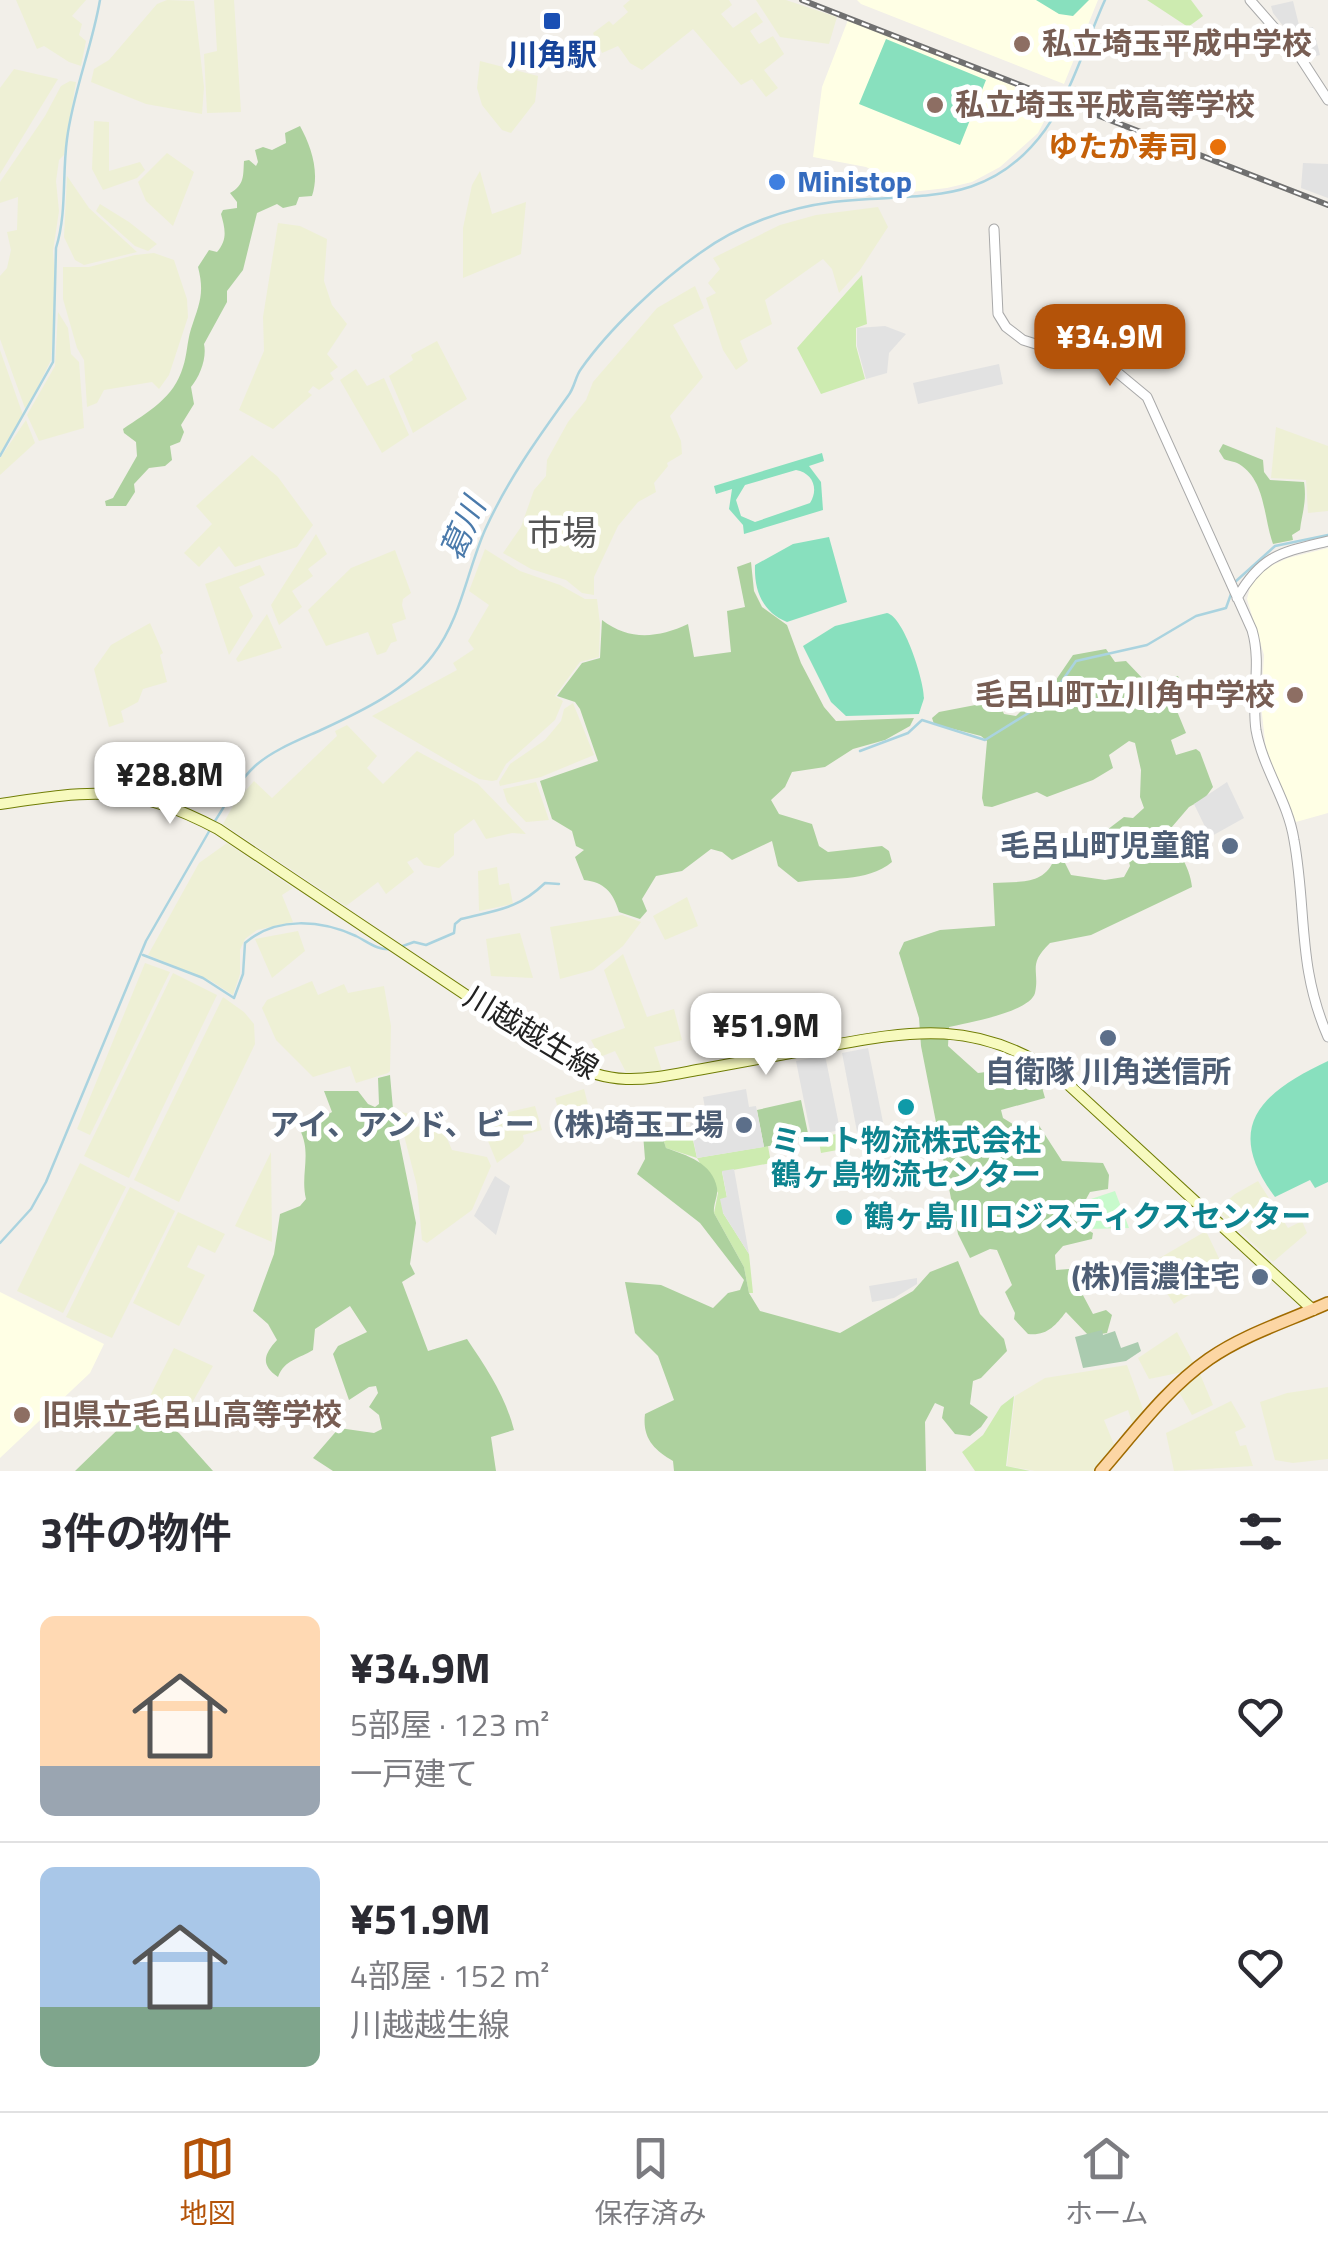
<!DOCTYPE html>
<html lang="ja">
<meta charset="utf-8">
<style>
:root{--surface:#fff;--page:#f7f7f7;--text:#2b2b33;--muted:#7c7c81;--line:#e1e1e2;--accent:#b45309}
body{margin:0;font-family:"Titillium Web","Noto Sans JP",sans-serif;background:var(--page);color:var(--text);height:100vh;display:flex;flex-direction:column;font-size:38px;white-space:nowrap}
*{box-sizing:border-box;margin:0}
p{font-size:32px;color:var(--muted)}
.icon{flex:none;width:55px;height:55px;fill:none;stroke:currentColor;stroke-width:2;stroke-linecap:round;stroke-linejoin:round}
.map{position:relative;height:1471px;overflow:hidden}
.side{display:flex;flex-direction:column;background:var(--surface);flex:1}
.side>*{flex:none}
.price{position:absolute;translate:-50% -85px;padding:0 22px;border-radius:20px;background:#fff;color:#222;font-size:32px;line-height:65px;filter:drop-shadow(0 2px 5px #0008)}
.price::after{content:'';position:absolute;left:50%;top:60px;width:30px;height:22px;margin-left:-15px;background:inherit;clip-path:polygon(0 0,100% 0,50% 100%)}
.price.selected{background:var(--accent);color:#fff}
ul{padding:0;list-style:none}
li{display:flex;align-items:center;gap:30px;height:250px;padding:0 40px}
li+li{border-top:2px solid var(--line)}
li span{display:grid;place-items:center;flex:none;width:280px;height:200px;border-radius:15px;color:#555}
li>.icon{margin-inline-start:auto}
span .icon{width:120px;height:120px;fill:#fffc;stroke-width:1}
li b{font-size:42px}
h2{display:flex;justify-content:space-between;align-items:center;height:120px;padding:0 40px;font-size:42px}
.tab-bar{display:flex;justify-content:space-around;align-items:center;height:140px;border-top:2px solid var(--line);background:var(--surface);font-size:28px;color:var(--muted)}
.tab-bar a{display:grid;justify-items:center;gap:5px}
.tab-bar .selected{color:var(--accent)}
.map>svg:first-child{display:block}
.education{fill:#ffffe5}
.farmland{fill:#eef0d5}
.grass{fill:#cdebb0}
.forest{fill:#add19e}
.cemetery{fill:#aacbaf}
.park{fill:#c8facc}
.pitch{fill:#88e0be;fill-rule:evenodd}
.parking{fill:#e2e2e2}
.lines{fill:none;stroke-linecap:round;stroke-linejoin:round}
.stream{stroke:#aad3df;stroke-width:2.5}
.tertiary-casing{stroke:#a9a9a9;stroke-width:11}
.secondary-casing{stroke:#707d05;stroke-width:12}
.primary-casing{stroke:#a06b00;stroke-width:14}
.tertiary{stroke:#fff;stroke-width:9}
.secondary{stroke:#f7fabf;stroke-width:10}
.primary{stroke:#fcd6a4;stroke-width:11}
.rail-casing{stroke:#707070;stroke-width:6}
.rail{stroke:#fff;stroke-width:2.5;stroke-dasharray:8;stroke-linecap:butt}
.transit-dot{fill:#1a4fb4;stroke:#fff;stroke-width:4}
.education-dot{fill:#8d6e63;stroke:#fff;stroke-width:4}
.food-dot{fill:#e8710a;stroke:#fff;stroke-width:4}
.shop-dot{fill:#3f7fe0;stroke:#fff;stroke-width:4}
.service-dot{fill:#5c6f8a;stroke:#fff;stroke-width:4}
.culture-dot{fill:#0f9aa8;stroke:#fff;stroke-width:4}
.labels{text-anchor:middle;stroke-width:10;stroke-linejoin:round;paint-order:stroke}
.education-label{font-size:30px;font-weight:bold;fill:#785e54;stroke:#fff;text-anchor:start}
.transit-label{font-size:30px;font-weight:bold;fill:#164399;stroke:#fff}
.food-label{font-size:30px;font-weight:bold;fill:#c56008;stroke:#fff;text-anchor:end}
.shop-label{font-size:30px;font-weight:bold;fill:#366cbe;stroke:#fff;text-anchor:start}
.service-label{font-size:30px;font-weight:bold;fill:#4e5e75;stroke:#fff;text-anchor:end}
.street-label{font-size:30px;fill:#222;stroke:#fff}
.culture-label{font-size:30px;font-weight:bold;fill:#0d838f;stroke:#fff}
.water-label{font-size:32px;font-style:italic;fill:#4a7aab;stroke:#fff}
.quarter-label{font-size:35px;fill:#555;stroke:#fff}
</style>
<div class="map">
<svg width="1328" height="1471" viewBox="0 0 1328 1471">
<rect width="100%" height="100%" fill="#f2efe9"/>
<path class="education" d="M857,0H1098L1064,84L861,4Z
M848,20L1054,102L1038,133L1000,167L972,182L947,188L902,193L886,177L866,167L813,157L822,87Z
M1328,548V813L1296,822L1266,750L1261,705L1264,655L1247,599L1251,584L1266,568L1288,558Z
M0,1292L104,1344L90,1373L0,1458Z"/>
<path class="farmland" d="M16,0H86L72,16L82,24L79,35L86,41L81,66L69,62L44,46L37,49Z
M167,0L194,1L204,87L202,114L146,104L91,82L94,69L109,60L157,4Z
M214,0H234L241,112L207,113L204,54L217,51Z
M630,0H729L732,5L721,14L733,28L756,12L763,22L750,31L759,44L773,36L784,54L764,70L778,88L766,97L752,79L741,85L693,29L642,70L630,63L618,46L602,53L593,33L609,21L613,25L628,12L623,6Z
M756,0H786L837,17L829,44L780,37Z
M480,61L538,76L535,102L511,133L502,130L482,105L477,88Z
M14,69L58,79L0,174V88Z
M70,81L76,82L64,155L59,160L56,181L59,211L53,251L56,290L51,360L26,411L0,339V276L7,268L11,250L7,232L17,230L18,197L0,203V182L45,116L61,86Z
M94,121L109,122V171L140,162L145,170L137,178L103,190L92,169Z
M167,153L194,172L173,226L146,201L138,182Z
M480,171L492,214L526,202L521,254L463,278V228L472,185Z
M67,176L89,208L137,252L84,265L75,260L64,237Z
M100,204L129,222L157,244L148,251L135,246L96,211Z
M878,207L888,227L860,270L839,293L832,269L823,259L765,300L772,324L740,341L748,361L736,370L723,350L706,298L716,293L708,283L720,269L713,258L780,225L816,215Z
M278,223L300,226L327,239L324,281L332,305L347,324L327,354L338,367L330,373L334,379L319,390L313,386L308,392L312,395L273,429L239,410L264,351L263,317Z
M154,253L174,260L187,299L188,317L169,375L159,389L152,382L104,390L97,403L87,407L84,360L77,348L63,299V267H89L135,255Z
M695,286L704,308L673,325L703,377L670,416L681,441L682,454L667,463L668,466L654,483L656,492L638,502L618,526L594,577V595L582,593L566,580L531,569L503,553L521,527L534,490L546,476L547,460L568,422L586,400L593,382L657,308Z
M58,312L68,328L71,354L79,362L84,428L39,441L27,415L55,366Z
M437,341L467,399L413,433L389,376L413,360L411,355Z
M0,350L23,415L0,454Z
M356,369L367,386L384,378L409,435L382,453L340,380Z
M26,420L35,443L0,475V458Z
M1276,427L1328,446V511L1308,513L1306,480L1271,478Z
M252,455L278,477L313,525L297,547L235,567L219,546L199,567L184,553L212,524L196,506Z
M316,534L327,554L308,569L313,576L292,591L302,607L279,625L271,605Z
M485,549L520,571L560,585L585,599H597L600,624L599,657L580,662L555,696L563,701L555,720L506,764L497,780L492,781L479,779L372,716L457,670L453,663L474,649L468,641L489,605L469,591Z
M395,550L411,593L403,599L402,605L406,619L392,624L397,641L391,643L386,652L377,655L368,632L326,646L308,610L351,568Z
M260,565L265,575L239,587L253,616L229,655L205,584Z
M267,614L282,648L238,662L236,659Z
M150,623L163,653L160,655L167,682L143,689L138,702L121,711L124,722L109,727L94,669L111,645Z
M573,703L594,755L541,777L500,786L499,782L510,764L545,740L561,721L564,709Z
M347,725L377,756L367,768L383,784L417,751L478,784L526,834L512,833L486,839L474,819L454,834V855L439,868L424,865L417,857L407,862L414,872L386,894L378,882L346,906L223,824L234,804L254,781L272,798L337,736L335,731Z
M536,782L549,820L526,822L507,802L503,789Z
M227,843L293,888L282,895L293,922L257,930L245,939L240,950V974L233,995L211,981L148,955L199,863Z
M497,867L499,885L509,883L513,904L479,911L478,871Z
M687,897L698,926L665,940L653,916Z
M622,915L641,922L623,946L593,970L560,979L550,927Z
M298,931L305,951L272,978L255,939Z
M520,933L533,978L491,976L486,939Z
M623,954L647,1017L674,1009L682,1040L654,1047L662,1071L627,1074L615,1051L600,1057L591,1040L625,1028L604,970Z
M145,963L170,972L90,1135L77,1129Z
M173,973L217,995L129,1178L84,1156Z
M312,981L318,995L344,984L348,993L384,986L391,1026L390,1071L388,1073L356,1083L350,1066L313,1077L276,1040L262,1008L267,1000Z
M223,997L244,1012L254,1024L255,1044L179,1202L134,1180Z
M584,1089L592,1120L564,1130L555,1098Z
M535,1106L542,1130L523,1135L524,1141L519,1147L497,1163L479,1119Z
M398,1112L407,1113L412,1128L440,1122L452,1150L487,1157L491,1166L472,1210L427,1243L422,1240L417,1186Z
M271,1152L272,1242L235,1226Z
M80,1163L126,1187L63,1313L17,1291Z
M1258,1181L1288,1228L1302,1221L1307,1233L1273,1262L1217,1210L1235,1194Z
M130,1187L175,1211L112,1338L66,1317Z
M178,1212L225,1234L215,1253L198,1245L187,1267L205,1275L179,1326L133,1303Z
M1206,1231L1227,1275L1202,1288L1197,1280L1184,1286L1189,1295L1174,1304L1159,1281L1151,1263Z
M1177,1332L1194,1364L1183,1372L1149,1379L1138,1358Z
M174,1348L213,1366L184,1417L148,1400Z
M1127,1365L1144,1412L1133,1425L1128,1410L1104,1420L1115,1447L1095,1471H1035L1007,1466L1015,1396L1045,1378Z
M1200,1374L1213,1405L1192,1415L1179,1392Z
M1328,1387V1459L1293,1463L1275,1460L1260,1402L1287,1393Z
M1231,1401L1246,1427L1235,1432L1240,1446L1246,1445L1253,1466L1174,1471L1166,1433Z"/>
<path class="grass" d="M1147,0H1191L1203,16L1188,27Z
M862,275L867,324L856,328V346L865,379L821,394L797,348Z
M690,1127L697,1158L768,1146L771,1163L722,1172L727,1198L723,1213L749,1254L753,1293H749L744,1267L714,1213L718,1193L697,1158L666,1148L661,1132Z
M843,1133V1149L821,1153L818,1137Z
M1014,1396L1006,1466L1030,1471H975L962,1452L983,1435L1001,1406Z"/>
<path class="forest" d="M300,126C311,146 320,172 312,196L299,197L296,205L283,208L277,204L257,213L243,270L227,291V302L204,344C207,358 200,376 191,387L194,404L181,425L184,432L180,442L170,446L172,460L165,466L149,468L134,484L135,492L126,506H106L105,501L113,498L137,456L136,442L124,433L123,429C148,412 174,398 183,367C187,355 187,342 191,329C199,304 205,294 198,267L209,250L217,252C228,239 225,229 221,214L223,210L237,208V202L230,193C245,185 243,175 244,161L249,160L256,166L258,162L255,150L263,147L272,150L286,143L285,133Z
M1223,444L1263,460L1264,472L1270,480L1304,482C1307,502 1302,513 1300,530L1292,535L1293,540L1273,544C1263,516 1266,481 1239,464C1234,461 1228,461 1224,459L1219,451Z
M751,562L754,591L762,607L787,625L801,663L824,707L836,721L914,718L910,726L885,740L853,749L825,767L792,772L785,787L771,800L779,814L812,824L819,846L828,852L882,846L889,851L892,862C866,883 830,877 798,882L778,866L772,841L732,860L722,852L711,849L682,871L656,876L642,899L647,911L640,919L619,912C613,892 604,882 584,880L575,857L584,850L576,846L572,831L552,819L540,781L598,761L580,709L575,702L557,696L582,663L600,658L602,620C629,641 658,638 688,624L694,657L731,652L727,611L745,607L737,567Z
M1106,649L1115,662L1126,661L1146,682L1178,676L1184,691L1172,699L1186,733L1171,740L1176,755L1196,749L1200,752L1213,787L1205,798L1189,807L1171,828C1175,850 1190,865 1192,887L1091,935L1050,943C1027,965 1040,970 1035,993C1030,1012 967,1023 949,1027L948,1046L978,1073L994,1071L1014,1061L1038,1073L1045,1098L1001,1110L1003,1118L1021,1129L1038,1124L1062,1161L1103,1163L1109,1175L1108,1189L1090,1192L1085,1201L1074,1202L1071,1216L1080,1226L1093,1233L1092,1239L1063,1246L1055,1255L1056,1270L1069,1269L1093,1314L1106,1310L1112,1315L1107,1333L1089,1336L1066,1312C1055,1326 1047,1336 1028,1334L1014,1319L1015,1313L1005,1292L1012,1285L997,1250L990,1249L970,1258L958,1234L921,1046L919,1018L899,953L904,942L940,930L995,926L993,883C1016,881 1042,886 1053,862L1063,859L1071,875L1105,880L1124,877L1130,866L1125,845L1114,842L1092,848L1088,845L1089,839L1103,833L1124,817L1133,818L1144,808L1140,797L1141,770L1135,743L1129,741L1109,755L1113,768L1093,780L1047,797L1037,792L992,807L984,806L982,798L987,741L981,736L934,724L932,718L939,712L991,702L999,703L1004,714L1016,716L1030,702L1045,696L1073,655Z
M390,1075L393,1109L416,1223L410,1264L415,1274L402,1282L428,1351L467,1339C487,1369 505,1395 514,1430L491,1437L496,1471H333L313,1458L339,1428L374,1433L382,1429L379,1415L369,1407L378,1393L376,1386L369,1387L349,1400L333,1354L338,1346L367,1332L350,1306L315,1329L313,1350C299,1359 285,1359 278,1377C260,1365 264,1354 277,1340L268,1324L253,1311L274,1254L280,1214L300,1206L306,1199C300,1174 312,1154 300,1130L332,1112L324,1091H358L368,1104L375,1107L379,1104L378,1078Z
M801,1100L809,1138L764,1147L757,1110Z
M661,1132L666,1148C686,1155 713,1163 717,1188C718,1197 713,1204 714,1213L744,1267L749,1293L760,1311L840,1333L913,1291L930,1272L958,1261L980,1314L1004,1339L1007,1351L981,1378L973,1381L970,1404L988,1417L981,1427L970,1436L955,1434L942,1418L944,1407L935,1403L925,1422L926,1471H674L673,1461C654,1450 642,1438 645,1414L674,1400L658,1356L635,1333L625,1282L661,1285L713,1308L728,1293L740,1290L744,1280L700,1223L637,1174L645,1159L643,1134Z
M140,1408L179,1433L213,1471H75Z"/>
<path class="cemetery" d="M1102,1330L1103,1335L1115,1331L1121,1348L1138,1342L1141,1351L1126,1361L1083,1368L1075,1337Z"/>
<path class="park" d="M1115,1191L1129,1228L1088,1229L1072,1215L1076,1204Z"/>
<path class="pitch" d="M1036,0H1089L1073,16L1059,14Z
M886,39L986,80L960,145L859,104Z
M822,453L824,461L809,466L821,482L823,510L744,534L743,525L729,509L732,489L716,494L714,486ZM796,470C813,473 819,489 810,503L755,522L741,516L736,500L745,485Z
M829,537L847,602L787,622C762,612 754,590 755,565L793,544Z
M887,613C904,617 924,680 924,698C923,702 920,710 919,714L846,716L831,702L803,646L835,626Z
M1328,1061V1182L1315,1188L1310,1180L1275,1197C1222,1126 1262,1092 1328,1061Z"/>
<path class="parking" d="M1293,1L1300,29L1313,27L1320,55L1308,58L1273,13L1271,6Z
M1303,163L1328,164V198L1301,188Z
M885,326L906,334L889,353L887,373L866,379L857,346V328Z
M999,364L1003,384L918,404L913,383Z
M1227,782L1244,818L1210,837L1194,804Z
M868,1048L886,1137L859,1142L842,1053Z
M825,1055L840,1130L811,1136L796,1061Z
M746,1089L749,1107L756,1106L764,1147L697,1158L690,1123L707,1119L703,1097Z
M734,1169L749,1254L723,1213L720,1199L727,1197L722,1171Z
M495,1176L510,1186L496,1235L474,1216Z
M917,1278V1284L894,1298L872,1302L869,1286Z"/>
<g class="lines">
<path class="stream" d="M0,456L53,362L56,248C67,213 62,176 67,139C73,92 92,47 100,0
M1235,582L1275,546L1328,535
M860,751L908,733L922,720L985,740L1048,701L1076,661L1147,645L1196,616L1226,608L1231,594
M215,821C227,802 238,782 255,766C273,750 299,740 321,730C360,712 407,690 433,655C461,619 467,571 485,530C507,481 537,439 568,396C575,387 575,377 581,369C609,329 660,281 700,253C738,225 786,208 833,202C917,192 987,210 1045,130C1072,92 1086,42 1105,0
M400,947L414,942L426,945L454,933L455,924L461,919C496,910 517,910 545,883L559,884
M143,955L203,978L234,998L243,974L245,943C276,916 321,920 356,936C368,942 378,951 392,949
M0,1243L31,1209L46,1182L146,941L211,828"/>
<defs>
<path id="tertiary" d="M1250,0L1300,57L1328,100
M994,229L998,314L1006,327L1023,340L1112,368L1147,397L1252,630C1262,664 1251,696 1256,730C1263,769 1288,801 1294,840C1307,911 1297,966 1328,1037
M1237,598C1262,554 1283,552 1328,541"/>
<path id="secondary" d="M0,804C93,790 133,784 218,829L563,1060C615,1089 648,1079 703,1069C743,1062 783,1054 823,1047C913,1030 978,1019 1058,1075L1313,1310"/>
<path id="primary" d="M1101,1471C1135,1432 1166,1389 1209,1359C1245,1334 1288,1321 1328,1303"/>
</defs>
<use href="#tertiary" class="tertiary-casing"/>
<use href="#secondary" class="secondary-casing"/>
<use href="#primary" class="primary-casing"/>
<use href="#tertiary" class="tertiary"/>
<use href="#secondary" class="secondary"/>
<use href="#primary" class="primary"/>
<defs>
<path id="rail" d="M802,0L1328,205"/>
</defs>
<use href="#rail" class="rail-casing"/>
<use href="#rail" class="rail"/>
</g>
<rect class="transit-dot" x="542" y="11" width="20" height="20" rx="5"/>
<g class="education-dot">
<circle cx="1022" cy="44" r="10"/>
<circle cx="935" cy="105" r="10"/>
<circle cx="1295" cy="695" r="10"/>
<circle cx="22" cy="1415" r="10"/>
</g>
<circle class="food-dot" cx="1218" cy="147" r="10"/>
<circle class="shop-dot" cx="777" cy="182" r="10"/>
<g class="service-dot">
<circle cx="1230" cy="846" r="10"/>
<circle cx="1108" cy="1038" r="10"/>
<circle cx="744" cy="1125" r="10"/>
<circle cx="1260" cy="1277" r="10"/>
</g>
<g class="culture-dot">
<circle cx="906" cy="1107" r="10"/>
<circle cx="844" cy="1217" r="10"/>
</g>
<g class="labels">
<g class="education-label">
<text x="1042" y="54">私立埼玉平成中学校</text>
<text x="955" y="115">私立埼玉平成高等学校</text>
<text x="1275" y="705" text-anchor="end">毛呂山町立川角中学校</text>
<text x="42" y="1425">旧県立毛呂山高等学校</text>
</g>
<g class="transit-label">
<text x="552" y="65">川角駅</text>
</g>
<g class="food-label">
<text x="1198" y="157">ゆたか寿司</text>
</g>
<g class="shop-label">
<text x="797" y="192">Ministop</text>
</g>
<g class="service-label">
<text x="1210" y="856">毛呂山町児童館</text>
<text x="1108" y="1082" text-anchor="middle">自衛隊 川角送信所</text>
<text x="724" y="1135">アイ、アンド、ビー（株)埼玉工場</text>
<text x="1240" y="1287">(株)信濃住宅</text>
</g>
<g class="street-label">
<text transform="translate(531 1033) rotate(31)" y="10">川越越生線</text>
</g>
<g class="culture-label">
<text x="906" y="1151">ミート物流株式会社<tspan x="906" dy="34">鶴ヶ島物流センター</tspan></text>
<text x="864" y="1227" text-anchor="start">鶴ヶ島Ⅱロジスティクスセンター</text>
</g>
<g class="water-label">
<text transform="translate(463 529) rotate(-66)" y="11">葛川</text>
</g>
<g class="quarter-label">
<text x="562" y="545">市場</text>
</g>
</g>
</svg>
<b class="price selected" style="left:1110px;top:389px">¥34.9M</b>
<b class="price" style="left:170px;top:827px">¥28.8M</b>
<b class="price" style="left:766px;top:1078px">¥51.9M</b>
</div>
<section class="side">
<h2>3件の物件<svg class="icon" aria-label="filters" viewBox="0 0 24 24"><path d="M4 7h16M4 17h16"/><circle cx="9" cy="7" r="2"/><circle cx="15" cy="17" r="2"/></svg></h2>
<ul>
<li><span style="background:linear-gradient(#ffd9b3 75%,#9aa5b1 0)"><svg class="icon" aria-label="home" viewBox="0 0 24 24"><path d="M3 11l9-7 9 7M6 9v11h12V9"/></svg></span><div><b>¥34.9M</b><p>5部屋 · 123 m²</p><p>一戸建て</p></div><svg class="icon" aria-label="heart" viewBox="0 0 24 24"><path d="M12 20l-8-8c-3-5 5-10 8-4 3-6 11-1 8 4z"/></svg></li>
<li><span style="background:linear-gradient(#a9c7e8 70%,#7fa58c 0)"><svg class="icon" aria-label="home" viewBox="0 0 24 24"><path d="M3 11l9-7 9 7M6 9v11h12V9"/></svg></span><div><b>¥51.9M</b><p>4部屋 · 152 m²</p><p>川越越生線</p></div><svg class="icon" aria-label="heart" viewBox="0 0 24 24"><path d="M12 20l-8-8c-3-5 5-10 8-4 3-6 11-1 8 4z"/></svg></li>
</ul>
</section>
<nav class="tab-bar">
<a class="selected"><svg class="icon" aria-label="map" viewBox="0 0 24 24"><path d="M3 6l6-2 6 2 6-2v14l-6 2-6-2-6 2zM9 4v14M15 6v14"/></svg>地図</a>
<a><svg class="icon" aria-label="saved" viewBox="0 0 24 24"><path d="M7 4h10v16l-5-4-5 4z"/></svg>保存済み</a>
<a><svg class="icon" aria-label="home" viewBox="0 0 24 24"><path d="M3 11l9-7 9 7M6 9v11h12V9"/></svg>ホーム</a>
</nav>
